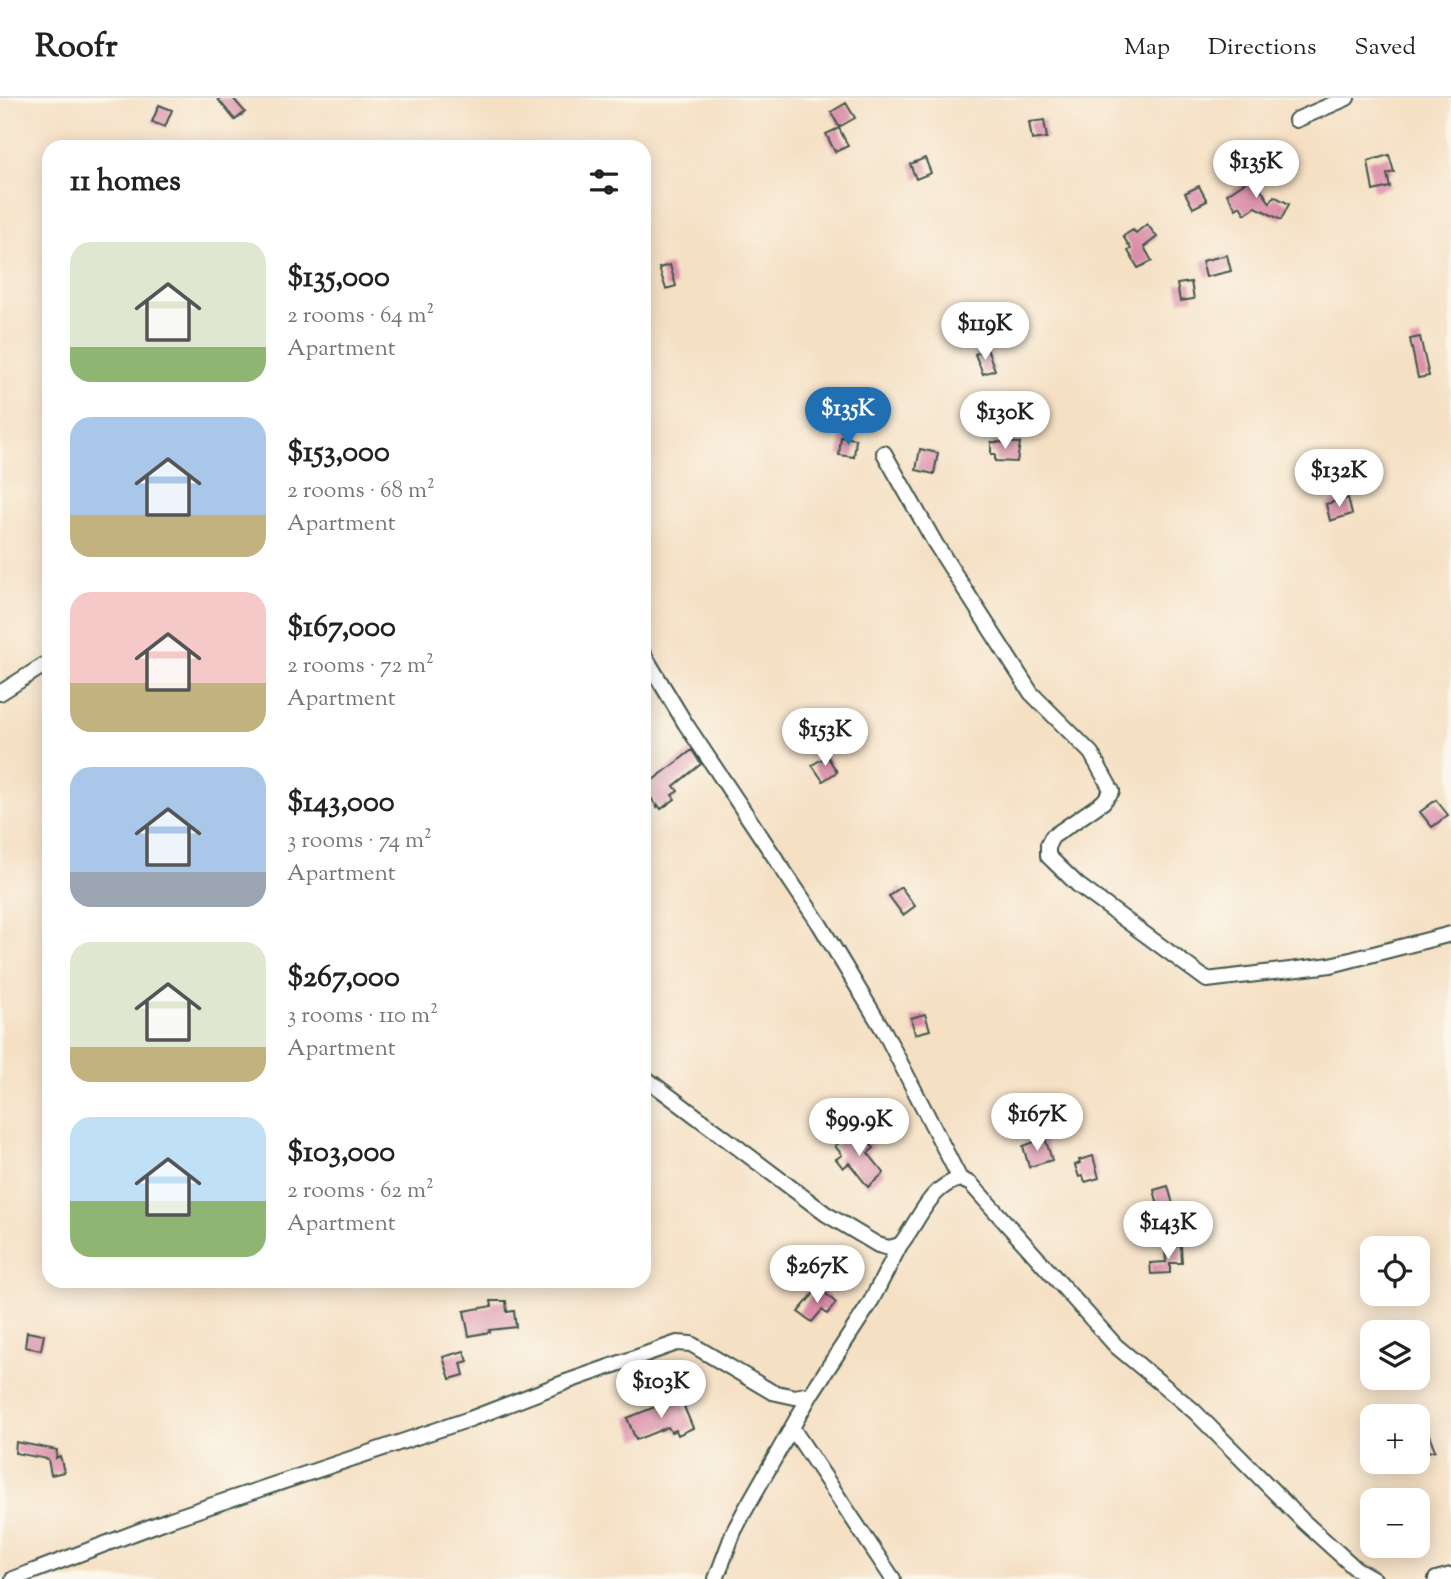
<!DOCTYPE html>
<meta charset="utf-8">
<style>
:root{--surface:#fff;--page:#f6f6f6;--text:#222;--muted:#767676;--line:#e0e0e0;--accent:#1f6fb2}
body{margin:0;font-family:"Sorts Mill Goudy",serif;background:var(--page);color:var(--text);height:100vh;display:flex;flex-direction:column;font-size:26px;white-space:nowrap}
*{box-sizing:border-box;margin:0}
p{font-size:23px;color:var(--muted)}
.icon{flex:none;width:38px;height:38px;fill:none;stroke:currentColor;stroke-width:2;stroke-linecap:round;stroke-linejoin:round}
.map{position:relative;flex:1;overflow:hidden}
.panel{position:absolute;left:42px;top:42px;width:609px;height:1148px;display:flex;flex-direction:column;background:var(--surface);border-radius:21px;box-shadow:0 4px 18px #0003}
.panel>*{flex:none}
.fabs{position:absolute;left:1360px;top:1138px;display:grid;gap:14px}
.fabs a{display:grid;place-items:center;width:70px;height:70px;border-radius:14px;background:var(--surface);box-shadow:0 4px 18px #0003;font-size:35px}
.price{position:absolute;translate:-50% -60px;padding:0 16px;border-radius:24px;background:#fff;color:#222;font-size:23px;line-height:46px;filter:drop-shadow(0 2px 4px #0008)}
.price::after{content:'';position:absolute;left:50%;top:42px;width:21px;height:16px;margin-left:-10px;background:inherit;clip-path:polygon(0 0,100% 0,50% 100%)}
.price.active{background:var(--accent);color:#fff}
ul{padding:0;list-style:none}
li{display:flex;align-items:center;gap:21px;height:175px;padding:0 28px}
li span{display:grid;place-items:center;flex:none;width:196px;height:140px;border-radius:21px;color:#555}
li>.icon{margin-inline-start:auto}
span .icon{width:84px;height:84px;fill:#fffc;stroke-width:1}
li b{font-size:30px}
h2{display:flex;justify-content:space-between;align-items:center;height:84px;padding:0 28px;font-size:30px}
header{display:flex;align-items:center;gap:42px;box-sizing:border-box;height:98px;padding:0 35px;background:var(--surface);border-bottom:2px solid var(--line)}
header strong{font-size:33px}
nav{display:flex;gap:38px;margin-inline-start:auto;font-size:24px}
.map>svg:first-child{display:block}
.building{fill:#da8da8}
.lines{fill:none;stroke-linecap:round;stroke-linejoin:round}
.minor-casing{stroke:#3f554a;stroke-width:18}
.minor{stroke:#fff;stroke-width:14}
</style>
<header>
<strong>Roofr</strong>
<nav><a>Map</a><a>Directions</a><a>Saved</a></nav>
</header>
<div class="map">
<svg width="1451" height="1481" viewBox="0 0 1451 1481">
<rect width="100%" height="100%" fill="#fbf7ec"/>
<filter id="ink" filterUnits="userSpaceOnUse"><feTurbulence type="fractalNoise" baseFrequency=".0143" numOctaves="2"/><feDisplacementMap in="SourceGraphic" scale="14" xChannelSelector="R" yChannelSelector="G"/><feConvolveMatrix kernelMatrix="1 2 1 2 8 2 1 2 1" color-interpolation-filters="sRGB"/></filter>
<filter id="wash" filterUnits="userSpaceOnUse"><feTurbulence type="fractalNoise" baseFrequency=".00686" numOctaves="4" result="noise"/><feDisplacementMap in="SourceGraphic" scale="28" xChannelSelector="R" yChannelSelector="G"/><feGaussianBlur stdDeviation="1.57" result="paint"/><feColorMatrix in="noise" values="0 0 0 0 0 0 0 0 0 0 0 0 0 0 0 0 0 1.4 0 .05"/><feComposite in="paint" operator="in"/></filter>
<g filter="url(#wash)">
<rect width="100%" height="100%" fill="#f5e0c4"/>
<g id="blocks">
<path class="building" d="M217,0H233L245,14L235,22Z
M846,5L855,20L839,29L831,14Z
M159,7L172,12L165,29L152,24Z
M1044,22L1047,40L1032,42L1029,24Z
M839,30L848,48L835,54L826,36Z
M1389,57L1394,74L1387,76L1390,89L1373,93L1368,63Z
M925,60L931,75L916,81L910,66Z
M1253,79L1270,105L1274,98L1289,106L1281,122L1256,109L1245,116L1240,108L1236,111L1227,96Z
M1199,88L1207,103L1193,110L1185,95Z
M1147,126L1157,139L1144,149L1152,163L1138,170L1128,153L1131,151L1123,138L1133,132L1136,135Z
M1227,157L1231,173L1206,179L1202,163Z
M670,167L676,188L666,191L659,170Z
M1191,184L1194,201L1180,203L1177,186Z
M1420,239L1429,278L1418,280L1410,241Z
M987,251L995,272L983,276L975,256Z
M841,339L856,341L854,359L839,357Z
M991,344L1020,345L1017,364L995,363V356H991Z
M920,351L938,355L934,376L916,372Z
M1348,400L1352,416L1330,423L1326,406Z
M692,652L701,666L674,688L678,693L672,697L675,701L661,711L658,707L657,709L644,689Z
M827,658L837,674L823,683L812,667Z
M1436,702L1448,717L1432,729L1420,714Z
M901,789L915,808L903,817L889,798Z
M925,916L930,932L915,936L911,920Z
M851,1034L859,1045L865,1039L874,1050L868,1055L884,1075L868,1089L849,1065L843,1070L836,1061L842,1057L835,1048Z
M1045,1040L1052,1062L1029,1069L1023,1048Z
M1093,1058L1099,1080L1085,1084L1083,1078L1079,1079L1075,1067L1080,1065L1079,1062Z
M1168,1088L1178,1125L1164,1129L1154,1092Z
M1181,1148L1182,1165H1170V1175L1151,1176L1150,1165L1166,1164L1165,1149Z
M819,1189L836,1205L827,1216L822,1212L812,1224L798,1214Z
M491,1203H506L507,1214L514,1213L516,1229L489,1232L490,1234L469,1238L464,1213L492,1208Z
M27,1234L44,1237L41,1252L25,1249Z
M464,1253L468,1263L461,1265L464,1277L450,1281L443,1259Z
M680,1299L693,1330L678,1337L676,1332L671,1334L668,1329L636,1342L627,1320Z
M1428,1334L1435,1352L1418,1357V1337Z
M16,1344L57,1352L56,1360L60,1358L64,1374L51,1377L48,1361L15,1355Z"/>
</g>
</g>
<g filter="url(#ink)">
<use href="#blocks" fill-opacity="0" stroke="#3f554a" stroke-width="2"/>
<g class="lines">
<defs>
<path id="minor" d="M1296,22L1347,0
M884,355L935,445L1031,595L1091,655L1112,693L1103,704L1052,739L1048,747V758L1078,787L1207,882L1331,867L1451,836
M644,557L685,625L820,827L885,935L960,1081
M0,595L49,564
M644,979L826,1116L878,1147L889,1150L900,1147C919,1124 928,1089 960,1081L971,1086L1116,1248L1194,1313L1304,1424L1355,1470L1374,1481
M792,1330L893,1481
M13,1481L171,1421L470,1321L566,1284L677,1245L691,1246L772,1294L795,1299L811,1296
M716,1481L734,1433L744,1414L811,1296L869,1207L900,1147
M1436,1481L1451,1477"/>
</defs>
<use href="#minor" class="minor-casing"/>
<use href="#minor" class="minor"/>
</g>
</g>
</svg>
<div class="fabs">
<a><svg class="icon" aria-label="locate" viewBox="0 0 24 24"><circle cx="12" cy="12" r="6"/><path d="M12 2v4M12 18v4M2 12h4M18 12h4"/></svg></a>
<a><svg class="icon" aria-label="layers" viewBox="0 0 24 24"><path d="M12 4l9 5-9 5-9-5zM3 14l9 5 9-5"/></svg></a>
<a>+</a>
<a>−</a>
</div>
<b class="price" style="left:1256px;top:102px">$135K</b>
<b class="price" style="left:985px;top:264px">$119K</b>
<b class="price active" style="left:848px;top:349px">$135K</b>
<b class="price" style="left:1005px;top:353px">$130K</b>
<b class="price" style="left:1339px;top:411px">$132K</b>
<b class="price" style="left:825px;top:670px">$153K</b>
<b class="price" style="left:1037px;top:1055px">$167K</b>
<b class="price" style="left:859px;top:1060px">$99.9K</b>
<b class="price" style="left:1168px;top:1163px">$143K</b>
<b class="price" style="left:817px;top:1207px">$267K</b>
<b class="price" style="left:661px;top:1322px">$103K</b>
<section class="panel">
<h2>11 homes<svg class="icon" aria-label="filters" viewBox="0 0 24 24"><path d="M4 7h16M4 17h16"/><circle cx="9" cy="7" r="2"/><circle cx="15" cy="17" r="2"/></svg></h2>
<ul>
<li><span style="background:linear-gradient(#dfe7d0 75%,#8fb573 0)"><svg class="icon" aria-label="home" viewBox="0 0 24 24"><path d="M3 11l9-7 9 7M6 9v11h12V9"/></svg></span><div><b>$135,000</b><p>2 rooms · 64 m²</p><p>Apartment</p></div></li>
<li><span style="background:linear-gradient(#a9c7e8 70%,#c2b280 0)"><svg class="icon" aria-label="home" viewBox="0 0 24 24"><path d="M3 11l9-7 9 7M6 9v11h12V9"/></svg></span><div><b>$153,000</b><p>2 rooms · 68 m²</p><p>Apartment</p></div></li>
<li><span style="background:linear-gradient(#f6c9c9 65%,#c2b280 0)"><svg class="icon" aria-label="home" viewBox="0 0 24 24"><path d="M3 11l9-7 9 7M6 9v11h12V9"/></svg></span><div><b>$167,000</b><p>2 rooms · 72 m²</p><p>Apartment</p></div></li>
<li><span style="background:linear-gradient(#a9c7e8 75%,#9aa5b1 0)"><svg class="icon" aria-label="home" viewBox="0 0 24 24"><path d="M3 11l9-7 9 7M6 9v11h12V9"/></svg></span><div><b>$143,000</b><p>3 rooms · 74 m²</p><p>Apartment</p></div></li>
<li><span style="background:linear-gradient(#dfe7d0 75%,#c2b280 0)"><svg class="icon" aria-label="home" viewBox="0 0 24 24"><path d="M3 11l9-7 9 7M6 9v11h12V9"/></svg></span><div><b>$267,000</b><p>3 rooms · 110 m²</p><p>Apartment</p></div></li>
<li><span style="background:linear-gradient(#bfe0f5 60%,#8fb573 0)"><svg class="icon" aria-label="home" viewBox="0 0 24 24"><path d="M3 11l9-7 9 7M6 9v11h12V9"/></svg></span><div><b>$103,000</b><p>2 rooms · 62 m²</p><p>Apartment</p></div></li>
</ul>
</section>
</div>
